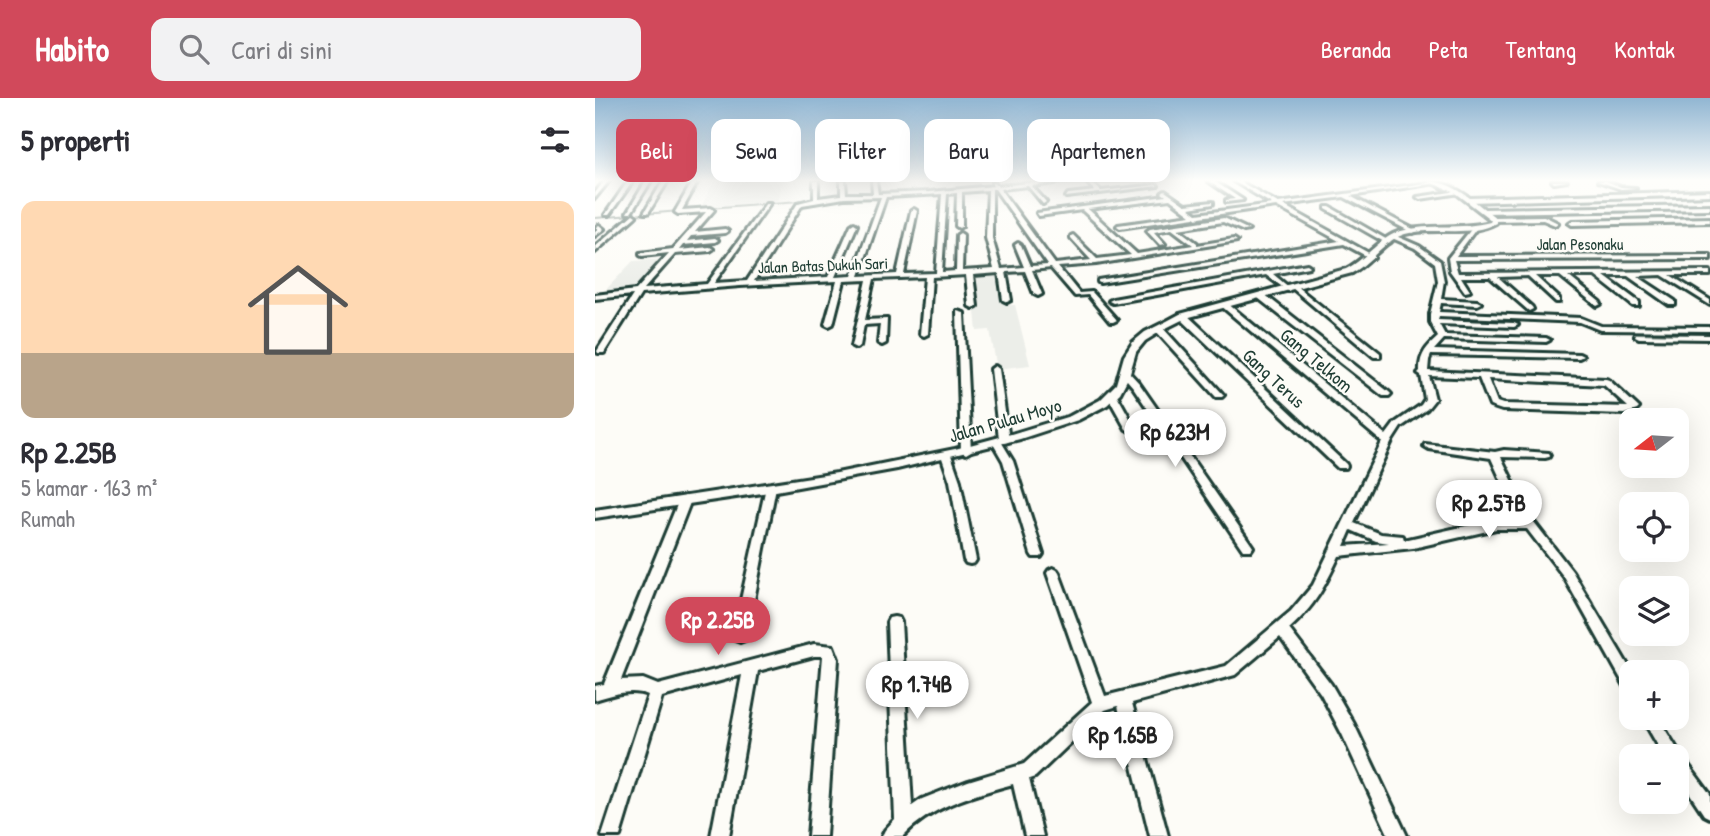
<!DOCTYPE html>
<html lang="id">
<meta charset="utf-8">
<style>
:root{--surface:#fff;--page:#f2f2f3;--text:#2b2b33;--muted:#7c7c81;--accent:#d1495b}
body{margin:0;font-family:"Patrick Hand",sans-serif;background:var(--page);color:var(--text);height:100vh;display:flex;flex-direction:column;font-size:26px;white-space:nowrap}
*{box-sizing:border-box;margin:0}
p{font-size:23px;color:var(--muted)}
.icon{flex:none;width:38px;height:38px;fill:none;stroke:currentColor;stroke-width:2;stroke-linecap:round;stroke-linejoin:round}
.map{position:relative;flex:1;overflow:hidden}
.drawer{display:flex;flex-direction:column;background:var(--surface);width:595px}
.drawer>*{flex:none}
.guide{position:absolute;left:21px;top:21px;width:665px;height:63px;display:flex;gap:14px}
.needle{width:46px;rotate:253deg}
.tools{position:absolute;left:1024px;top:310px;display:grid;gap:14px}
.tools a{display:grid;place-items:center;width:70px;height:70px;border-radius:14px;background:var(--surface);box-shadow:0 7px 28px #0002;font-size:35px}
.price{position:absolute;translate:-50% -60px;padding:0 16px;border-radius:24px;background:#fff;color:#222;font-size:23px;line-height:46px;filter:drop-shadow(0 2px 4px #0008)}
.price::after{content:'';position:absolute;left:50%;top:42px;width:21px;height:16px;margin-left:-10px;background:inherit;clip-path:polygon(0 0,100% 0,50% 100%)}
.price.selected{background:var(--accent);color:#fff}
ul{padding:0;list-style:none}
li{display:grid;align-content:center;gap:14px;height:371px;padding:0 21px}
li span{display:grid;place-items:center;height:217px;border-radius:14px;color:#555}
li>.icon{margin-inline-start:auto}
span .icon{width:126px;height:126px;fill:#fffc;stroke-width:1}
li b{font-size:30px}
h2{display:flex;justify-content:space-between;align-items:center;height:84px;padding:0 21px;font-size:30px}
.pill{padding:0 24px;border-radius:14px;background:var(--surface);box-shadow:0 7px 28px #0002;font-size:24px;line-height:63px}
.pill.selected{background:var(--accent);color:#fff}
header{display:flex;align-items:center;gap:42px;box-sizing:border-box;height:98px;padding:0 35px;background:var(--accent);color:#fff}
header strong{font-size:33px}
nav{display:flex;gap:38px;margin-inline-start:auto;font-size:24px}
.search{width:490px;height:63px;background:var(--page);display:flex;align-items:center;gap:18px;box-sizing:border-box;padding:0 24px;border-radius:14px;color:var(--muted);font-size:26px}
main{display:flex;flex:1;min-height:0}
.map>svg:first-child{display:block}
.built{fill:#eceee9}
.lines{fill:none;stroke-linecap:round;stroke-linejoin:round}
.stream{stroke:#75877f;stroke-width:2}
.minor-casing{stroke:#1f3d34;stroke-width:6}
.tertiary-casing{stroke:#1f3d34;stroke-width:6}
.minor{fill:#fdfcf7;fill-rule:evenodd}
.tertiary{fill:#fdfcf7;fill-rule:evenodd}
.labels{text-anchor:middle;stroke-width:5;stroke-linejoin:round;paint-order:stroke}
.far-street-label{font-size:16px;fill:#1f3d34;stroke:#fdfcf7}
.street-label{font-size:19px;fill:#1f3d34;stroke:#fdfcf7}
</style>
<header>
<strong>Habito</strong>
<div class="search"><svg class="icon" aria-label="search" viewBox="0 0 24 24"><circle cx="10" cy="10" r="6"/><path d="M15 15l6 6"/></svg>Cari di sini</div>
<nav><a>Beranda</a><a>Peta</a><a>Tentang</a><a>Kontak</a></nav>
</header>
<main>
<section class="drawer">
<h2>5 properti<svg class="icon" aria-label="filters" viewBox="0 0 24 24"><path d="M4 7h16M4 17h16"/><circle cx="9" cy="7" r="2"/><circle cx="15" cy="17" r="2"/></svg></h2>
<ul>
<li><span style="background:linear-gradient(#ffd9b3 70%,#b9a48a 0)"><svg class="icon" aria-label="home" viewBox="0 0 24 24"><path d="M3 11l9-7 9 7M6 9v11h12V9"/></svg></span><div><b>Rp 2.25B</b><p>5 kamar · 163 m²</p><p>Rumah</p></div></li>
</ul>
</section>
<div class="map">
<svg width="1115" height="738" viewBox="0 0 1115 738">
<rect width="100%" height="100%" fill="#fdfcf7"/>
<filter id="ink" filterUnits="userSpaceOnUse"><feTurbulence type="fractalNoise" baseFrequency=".0143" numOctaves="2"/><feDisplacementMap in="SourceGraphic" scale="14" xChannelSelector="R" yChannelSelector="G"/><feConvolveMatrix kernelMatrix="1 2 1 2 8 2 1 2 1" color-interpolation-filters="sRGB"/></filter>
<g filter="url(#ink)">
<path class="built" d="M119,83L176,85L187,84L183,104L105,111Z
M69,161L43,192L6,197L38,163Z
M404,174L409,207H420L435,267L402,271L395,232L382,233L376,176Z"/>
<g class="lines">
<path class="stream" d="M398,92L489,83
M319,97L390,92
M114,110L217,102
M0,120L85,113"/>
<defs>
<path id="minor" d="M9,83H14L0,100V95Z
M33,83H38L14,117H10Z
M51,83H56L36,115H32Z
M68,83H73L53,115H49Z
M98,83H103L87,112L116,110L119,112L100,134L130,131L133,133L130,135L96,138L92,143L120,140L123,142L120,144L88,147L84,152L115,149L118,151L115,153L80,156L49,191L112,186L171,105H175L119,185L152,183L203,105L219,101V83H223V100L246,97V83H250L251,96H278L277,83H281L283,96L334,94L398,88L397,86L399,85L403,88L453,83H474L437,88L451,104L448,106L433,88L405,91L460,166L496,162L476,140V138L478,137L502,161L536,157L487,112L444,118L442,115L571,98L567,95L570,93L590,107L618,104V106L594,110L602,116L677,106L638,83H644L683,105L839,84L841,85L755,98L820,132V134L818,135L749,99L688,107L779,158V160H775L749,146L505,185L503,184V182L744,143L681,108L605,119L603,121L600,119L525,130L522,128L523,127L596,117L575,101L493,111L542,156L598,147L577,131L559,134L570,146L565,147L552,133L555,131L629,120L654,132L649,133L628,124L583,131L602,145V147L639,141L642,143L501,166L463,169L484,195L497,194L522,222L518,224H515L493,197L480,198L456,170L437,172L447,196L443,198L439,196L430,173L411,174L416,202L412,204L408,202L404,175L378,177L382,208L378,210L374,208L371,177L337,179L333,236L329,238L325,236L330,179L279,181L270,222L292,221L291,245L287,247L283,245L285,226L269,227L265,248L261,250L257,248L272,182L249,183L238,226L234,228L230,226L242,183L145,188L46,196L9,255H3L2,253L38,197L0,201V197L41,192L74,155L47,158L45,157V155L78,151L111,114L83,116L80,114ZM397,91H400L453,167L435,168L426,147L423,145L420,147L429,169L406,171L397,140ZM393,92L391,140L399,171L367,173L368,137L365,135L362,137L361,173L347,174L352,96L362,95L361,128L364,130L367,128V94ZM347,96L341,175L309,176L322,113L319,111L316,113L302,176L264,178L291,99ZM286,99L257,178L240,179L262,127L259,125L256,127L233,179L159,183L207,107L249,100Z
M490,83H495L506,93L561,87L563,88L471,99L473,96L500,93Z
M613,83H619L648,102L631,104V102L640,101Z
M957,83H972L959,85Z
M1003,83H1011L1026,89L1041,90L1026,91Z
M863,93L865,95L825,101L822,99Z
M1115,93V97L874,104L871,102L874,100Z
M1115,107V111L889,115L886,113L889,111Z
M731,109H735L796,144L791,145L731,111Z
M38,116L41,118L40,119L0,154V149Z
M949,118L963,125L960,127L948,122L899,123L896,121L899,119Z
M1115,120V124L977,127L974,125L977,123Z
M4,127L9,131L0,138V133L3,131L1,129Z
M878,129L881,131L861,158L1115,157V161L859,162L863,175L1115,173V177H1075L1115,202V207L1067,177L1042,178L1080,203V207H1074L1033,178H1009L1044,204V208H1038L1000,178H973L1005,204L1006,206L1002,208L965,178H940L964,200V204H961L933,178L903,179L937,209L938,211L934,213L895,179H866L875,193L870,194L855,173L853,160Z
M797,138H801L824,148L845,163L849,183L846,201L882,203L886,205L882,207L846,205L844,214L986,220L1006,228L1115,229V233L1005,232L985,224L844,218L843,222L919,225L923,227L919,229L844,226L850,237L951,240L955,242L951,244L849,241L839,252L984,256L988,258L984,260L836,257L834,262L833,273L1011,281L1014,282L1044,310L1042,312L1029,316L907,312L895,308L884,280L834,278L840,301L832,311L806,329L797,343L759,425L786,436L808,438L809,442L884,425L912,422L922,417L896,360L834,351L829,348L830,346L900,354L909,352L954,355L955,357L954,359L950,360L906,359L934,417L930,423L939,424L977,473L1037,574H1036V591L1031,590L969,479L932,431H901L818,450L744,458C730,488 720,508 694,531L736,586L759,626L812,738H794L747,636L726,596L685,539L640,577L537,605L573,738H555L523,608L510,612L440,679L434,681L448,738H430L418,686C379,697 337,707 308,738H287L290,732L300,721L292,524L294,520L299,519L304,520L306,524L317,708L327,701L373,683L429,666L497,604L452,475L454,472L458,470L462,472L464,475L510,598L631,568L696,513L718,487L787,344L625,207L632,205L791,337L800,325L826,307L830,301L826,277L823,275L825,273C824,257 832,249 843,239L835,224V216L843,183L840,165L820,150L797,140ZM893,281L1009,287L1033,309L908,306L902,304ZM756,432L781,443L794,445L749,448Z
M712,166L715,168L714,169L678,176L695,190V192L693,193L671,177L518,205L514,203L518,201Z
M697,188H701L785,255V259H779L697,190Z
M663,196H669L794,294L796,296L794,298H788L663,200Z
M362,213L369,215L376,353L371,356L366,353Z
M585,216H591L751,366L752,368L751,370H743L585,220Z
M561,229H567L627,295L629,297L627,299H621L561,233Z
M1041,236L1115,237V241L1044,240L1040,238Z
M400,268L404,271L414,342L413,344L407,345L418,363L448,456L446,459H438L436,456L408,363L397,344L398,342L404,341L396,271Z
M530,272L533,273L544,285L656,446L658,449L656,452H648L538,289L526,275Z
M517,294L522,297L541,331L539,333L536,334L531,331L512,297Z
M351,354L356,357L365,383L381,462L379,465L375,466L371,465L369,462L355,383L346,357Z
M176,386L181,389L152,538L150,542L145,544L140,542L138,538L171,389Z
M90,398L96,402L26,582L48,581L63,587L219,546L238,548L243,561L231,738H213L228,558H219L163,573L134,738H116L147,577L67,599L25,738H7L53,597C36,590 16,597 0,602V588L9,586L84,402Z
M1047,620H1063L1086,657L1115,696V720L1109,717L1082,676V658H1069Z"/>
<path id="tertiary" d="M832,83C859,83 881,105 901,120V125C874,140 839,128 810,136C789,142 776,165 757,175L591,220L571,230L550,243L541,254L534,278L525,295L512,307L483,322L425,341L302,371L181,393L0,420V412L242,375L360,351L416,336L475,318L505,302L521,286L529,258L538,244L550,234L572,223L585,216L751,171C771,161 785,139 806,133C835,125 866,132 895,124L896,122L861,95Z"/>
</defs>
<use href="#minor" class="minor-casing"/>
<use href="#tertiary" class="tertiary-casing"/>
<use href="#minor" class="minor"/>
<use href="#tertiary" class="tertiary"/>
</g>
</g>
<linearGradient id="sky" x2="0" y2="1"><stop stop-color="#91b6d2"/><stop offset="0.44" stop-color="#fefefb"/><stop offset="1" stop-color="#fefefb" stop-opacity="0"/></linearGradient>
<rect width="1115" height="187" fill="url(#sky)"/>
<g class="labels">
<g class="far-street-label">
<text x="985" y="152">Jalan Pesonaku</text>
<text transform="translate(228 167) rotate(-2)" y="6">Jalan Batas Dukuh Sari</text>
</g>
<g class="street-label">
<text transform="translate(722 262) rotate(40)" y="7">Gang Telkom</text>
<text transform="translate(679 280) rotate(43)" y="7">Gang Terus</text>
<text transform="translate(410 322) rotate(-16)" y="7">Jalan Pulau Moyo</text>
</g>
</g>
</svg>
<div class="tools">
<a><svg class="needle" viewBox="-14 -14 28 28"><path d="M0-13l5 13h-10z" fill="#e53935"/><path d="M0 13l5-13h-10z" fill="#7c7c81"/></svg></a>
<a><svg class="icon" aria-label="locate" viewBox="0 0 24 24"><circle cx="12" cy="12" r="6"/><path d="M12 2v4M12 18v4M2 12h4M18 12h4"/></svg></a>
<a><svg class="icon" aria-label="layers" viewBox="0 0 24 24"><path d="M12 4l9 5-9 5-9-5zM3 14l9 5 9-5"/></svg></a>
<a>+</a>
<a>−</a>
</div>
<b class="price" style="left:580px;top:371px">Rp 623M</b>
<b class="price" style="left:894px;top:442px">Rp 2.57B</b>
<b class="price selected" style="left:123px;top:559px">Rp 2.25B</b>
<b class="price" style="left:322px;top:623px">Rp 1.74B</b>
<b class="price" style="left:528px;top:674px">Rp 1.65B</b>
<div class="guide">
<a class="pill selected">Beli</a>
<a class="pill">Sewa</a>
<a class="pill">Filter</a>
<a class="pill">Baru</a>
<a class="pill">Apartemen</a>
</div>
</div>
</main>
